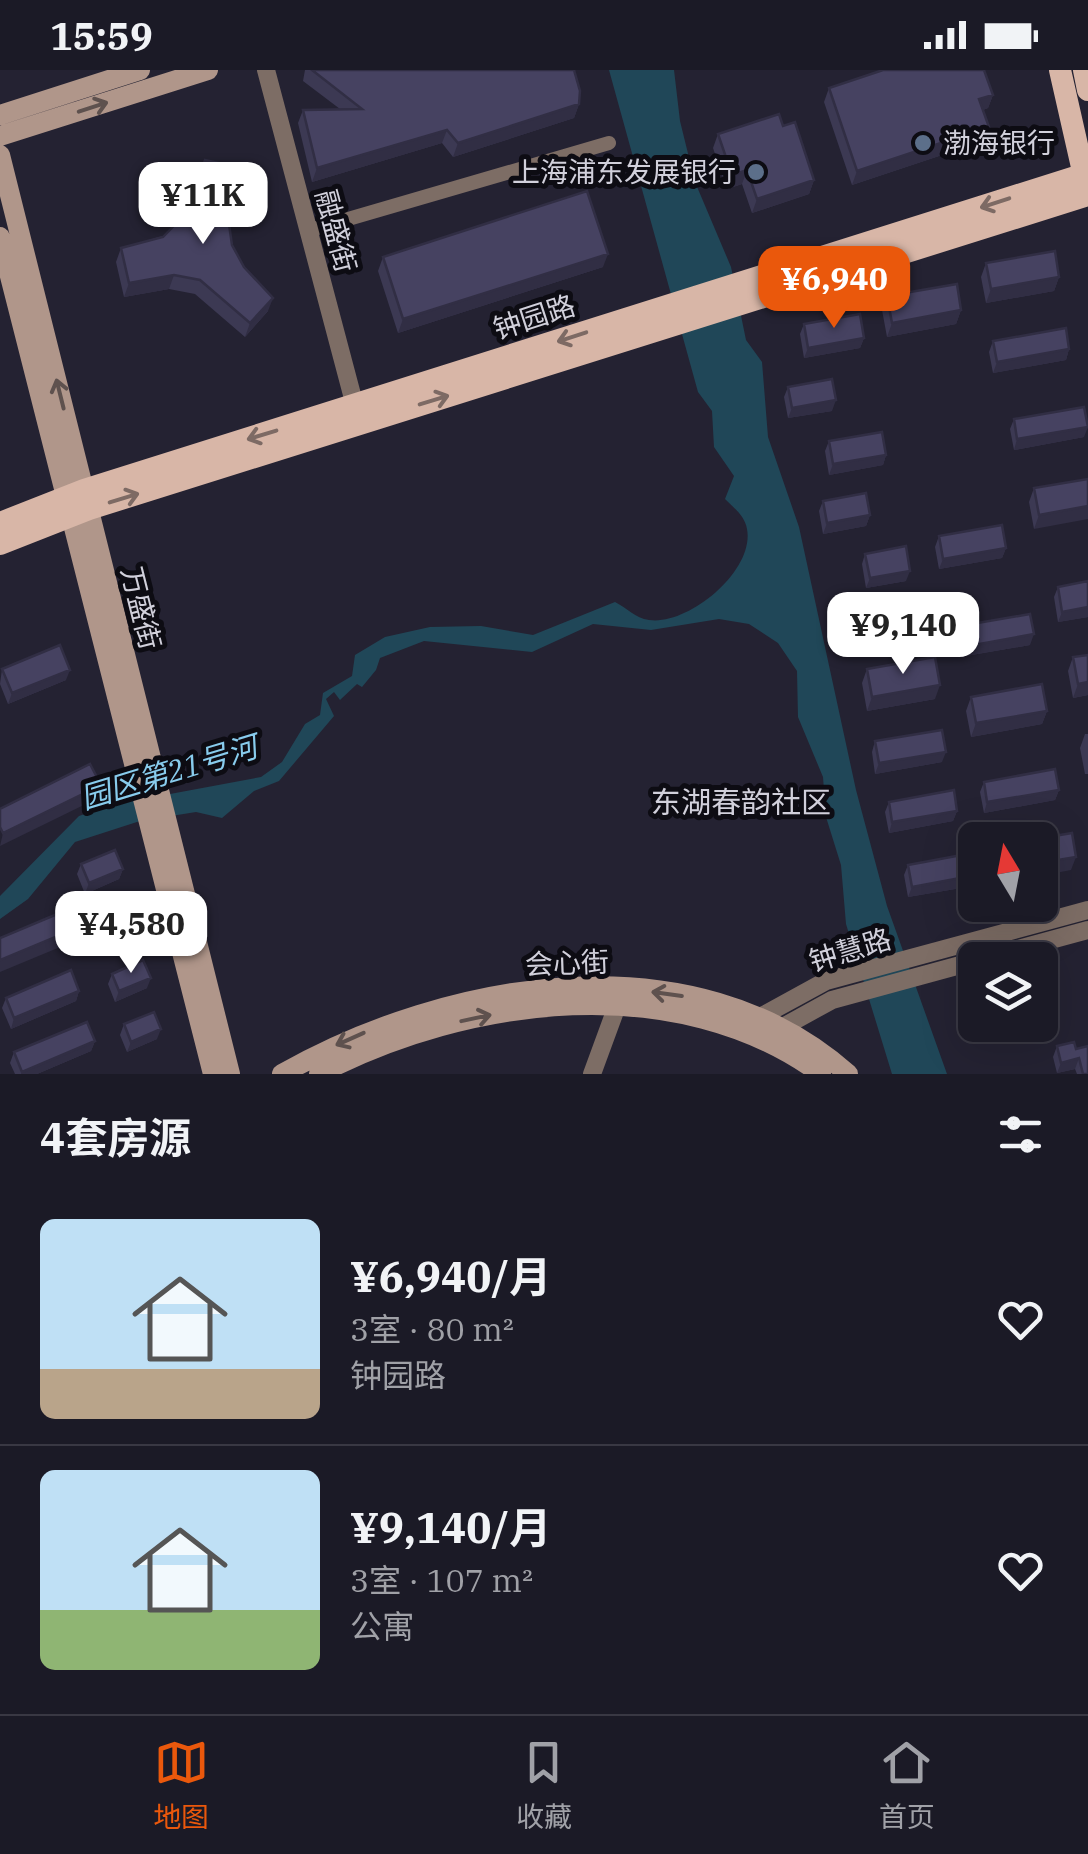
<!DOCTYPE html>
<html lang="zh">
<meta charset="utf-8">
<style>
:root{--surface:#1b1a26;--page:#282732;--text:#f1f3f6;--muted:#a0a1a7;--line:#393843;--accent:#ea580c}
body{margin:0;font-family:"IBM Plex Serif","Noto Sans SC",serif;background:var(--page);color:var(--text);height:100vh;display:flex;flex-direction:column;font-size:38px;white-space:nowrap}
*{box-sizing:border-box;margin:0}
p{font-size:32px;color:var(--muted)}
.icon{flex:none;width:55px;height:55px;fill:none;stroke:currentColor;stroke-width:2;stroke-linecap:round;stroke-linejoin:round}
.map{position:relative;height:1004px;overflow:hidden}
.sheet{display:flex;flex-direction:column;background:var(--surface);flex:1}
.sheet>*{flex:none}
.needle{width:65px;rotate:350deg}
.fabs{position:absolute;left:958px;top:752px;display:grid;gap:20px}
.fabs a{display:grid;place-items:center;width:100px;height:100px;border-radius:15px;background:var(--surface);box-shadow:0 10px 40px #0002,0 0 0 2px var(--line);font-size:50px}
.price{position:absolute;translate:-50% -85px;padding:0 22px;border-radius:20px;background:#fff;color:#222;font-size:32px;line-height:65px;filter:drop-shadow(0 2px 5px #0008)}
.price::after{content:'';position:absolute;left:50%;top:60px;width:30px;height:22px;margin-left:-15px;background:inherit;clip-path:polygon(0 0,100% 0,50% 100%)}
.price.current{background:var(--accent);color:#fff}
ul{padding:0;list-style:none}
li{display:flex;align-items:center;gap:30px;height:250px;padding:0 40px}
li+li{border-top:2px solid var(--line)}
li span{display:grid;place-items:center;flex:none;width:280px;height:200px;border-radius:15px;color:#555}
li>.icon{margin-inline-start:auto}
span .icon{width:120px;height:120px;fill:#fffc;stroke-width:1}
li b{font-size:42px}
h2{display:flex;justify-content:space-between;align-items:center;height:120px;padding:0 40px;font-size:42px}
.status{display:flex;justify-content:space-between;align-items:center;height:70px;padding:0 50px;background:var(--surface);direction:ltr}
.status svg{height:28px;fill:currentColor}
.tabs{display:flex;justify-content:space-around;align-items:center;height:140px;border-top:2px solid var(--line);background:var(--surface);font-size:28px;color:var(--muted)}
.tabs a{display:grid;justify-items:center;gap:5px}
.tabs .current{color:var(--accent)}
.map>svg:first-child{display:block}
.water{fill:#204758}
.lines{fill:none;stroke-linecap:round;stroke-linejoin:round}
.minor{stroke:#7d6d65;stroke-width:14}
.tertiary{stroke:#7d6d65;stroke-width:18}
.secondary{stroke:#b0968a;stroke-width:20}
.primary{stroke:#d8b6a7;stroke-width:22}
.wall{fill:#3c3953}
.shaded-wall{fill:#312e44}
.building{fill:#464261;stroke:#312e44;stroke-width:2.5}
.oneway{stroke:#5e514e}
.oneway2{stroke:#7d6a64}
.service-dot{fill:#5c6f8a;stroke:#0d0c13;stroke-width:4}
.labels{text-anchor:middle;stroke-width:10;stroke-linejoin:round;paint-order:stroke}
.poi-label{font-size:28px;fill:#d1d0db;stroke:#0d0c13;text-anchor:start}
.street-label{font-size:28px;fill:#d1d0db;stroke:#0d0c13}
.water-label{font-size:30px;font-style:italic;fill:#88cced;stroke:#0d0c13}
.neighbourhood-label{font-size:30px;fill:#d1d0db;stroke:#0d0c13}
</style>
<div class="status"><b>15:59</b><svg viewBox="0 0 49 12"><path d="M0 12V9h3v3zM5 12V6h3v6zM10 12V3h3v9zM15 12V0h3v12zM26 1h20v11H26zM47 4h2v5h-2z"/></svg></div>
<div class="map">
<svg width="1088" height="1004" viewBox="0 0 1088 1004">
<rect width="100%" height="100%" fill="#242232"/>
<path class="water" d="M609,0H674L680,51L695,112L731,197L746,270L762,292L768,367L799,457L856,720L887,836L947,1004H892L846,854L841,795L826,747L823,707L798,647L797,601L778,573L749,554L719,549L651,560L593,554L532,582L424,571L380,588L376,600L362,617L357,614L340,630L334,622L326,629L334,646L279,711L254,721L222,748L196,742L140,751L75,772L28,829L0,849V826L79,746L111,735L261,707L282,692L305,654L320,645L323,623L352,606L355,585L385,567L430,557L481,556L533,565L615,532C627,538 635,548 649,550C688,556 755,501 747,459C745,446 734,438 725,429L734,406L714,377L712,341L698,322Z"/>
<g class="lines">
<path class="minor" d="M307,161L609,73"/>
<path class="tertiary" d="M266,0L355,336
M977,890L1088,860
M759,961L762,946L826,911L1088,840
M772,963L832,930L975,891
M592,1004L621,925"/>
<path class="secondary" d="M0,45L140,0
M0,66L208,0
M0,85L230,1004
M0,167L213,1004
M282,1004C448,910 693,866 848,1004
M319,1004C468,926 678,899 821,1004"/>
<path class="primary" d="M1060,0L1087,119
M1084,0L1088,20
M0,453L84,420L1088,103
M0,474L89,439L1088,125"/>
</g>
<path class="wall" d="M305,0H574L579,34L574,48L453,87L442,73L312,112L298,53L303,40L340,39L303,11Z
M829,18L993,25L988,38L983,40L984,71L852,115L824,32Z
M783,56L814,110L809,124L752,143L742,114L727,119L713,78L718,64Z
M228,147L232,175L268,241L245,267L195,224L169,219L124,227L116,192L121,178Z
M383,187L603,197L398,263L378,201Z
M986,193L1059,207L1054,221L986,233L981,207Z
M887,226L961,240L956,254L887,267L882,240Z
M804,254L864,268L860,278L804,288L800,264Z
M993,271L1069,279L1066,290L993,303L989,282Z
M788,317L832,341L788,348L784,327Z
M1014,349L1084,367L1014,380L1010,359Z
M829,371L886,385L883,395L829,405L825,381Z
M1088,409L1034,459L1029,432L1034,418Z
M823,431L870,445L866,456L823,464L819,441Z
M939,466L1006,478L1002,488L939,499L935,477Z
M865,484L906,511L866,518L862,494Z
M1088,511V547L1058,552L1054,527L1058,517Z
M855,545L895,560L891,570L855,577L852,556Z
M960,556L1030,575L960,587L956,566Z
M1088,585V625L1073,628L1068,601L1073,587Z
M2,599L66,610L8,634L0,614Z
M867,599L935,629L867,641L862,613Z
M971,627L1047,641L1042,654L971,667L966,641Z
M1085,664H1088V704H1085L1080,678Z
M875,671L942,692L875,704L872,682Z
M984,712L1059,720L1055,730L984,743L980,722Z
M889,732L957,741L953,751L889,763L885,742Z
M81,794L123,799L119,809L85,824L77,804Z
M908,795L967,817L908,827L904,805Z
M98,850L134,864L101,878L94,860Z
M112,904L147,918L115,932L108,914Z
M79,921L76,931L11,959L2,938L6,928Z
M124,954L157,969L127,982L120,965Z
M95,971L91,981L37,1004H15L10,993L14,982Z
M1057,976L1076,979L1088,1004H1077L1075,999L1057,1003L1053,987Z"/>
<path class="shaded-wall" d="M993,25L988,38L974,43L979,29Z
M579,34L574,48L453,87L458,73Z
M989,57L984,71L852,115L857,101Z
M447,60L442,73L312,112L317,98Z
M747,100L742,114L727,119L732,105Z
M814,110L809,124L752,143L757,129Z
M608,184L603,197L398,263L403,249Z
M174,205L169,219L124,227L129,213Z
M1059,207L1054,221L986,233L991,219Z
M273,228L268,241L245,267L250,253Z
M961,240L956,254L887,267L892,253Z
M864,268L860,278L804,288L808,278Z
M1069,279L1066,290L993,303L997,292Z
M836,330L832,341L788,348L792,338Z
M1088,357L1084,367L1014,380L1017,369Z
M886,385L883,395L829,405L833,394Z
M1088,436V449L1034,459L1039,445Z
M870,445L866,456L823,464L827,453Z
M1006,478L1002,488L939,499L943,489Z
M910,501L906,511L866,518L870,508Z
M1088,537V547L1058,552L1062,542Z
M895,560L891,570L855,577L859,566Z
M1034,564L1030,575L960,587L963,577Z
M70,600L66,610L8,634L12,623Z
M1088,612V625L1073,628L1078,614Z
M940,615L935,629L867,641L872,627Z
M1047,641L1042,654L971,667L976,653Z
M946,682L942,692L875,704L879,693Z
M101,715L96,729L0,776L3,763Z
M1059,720L1055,730L984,743L987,732Z
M957,741L953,751L889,763L892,752Z
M1076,787L1071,800L1040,806V793Z
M123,799L119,809L85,824L89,813Z
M971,806L967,817L908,827L912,817Z
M138,854L134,864L101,878L105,868Z
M70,861L65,875L0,902V890Z
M151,908L147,918L115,932L119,921Z
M79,921L76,931L11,959L14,948Z
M161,959L157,969L127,982L131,972Z
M95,971L91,981L37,1004H21L22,1002Z
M1079,988L1075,999L1057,1003L1061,993Z"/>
<path class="building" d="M312,0H574L580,21L579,34L458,73L447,60L317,98L303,40L362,39Z
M883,0H984L993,25L979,29L989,57L857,101L829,18Z
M779,44L783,56L795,52L814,110L757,129L747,100L732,105L718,64Z
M205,90L240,98L228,147L232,175L244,197L273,228L250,253L200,210L174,205L129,213L121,178L163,167L188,141Z
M587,121L608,184L403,249L383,187Z
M1055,181L1059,207L991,219L986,193Z
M957,214L961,240L892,253L887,226Z
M860,244L864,268L808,278L804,254Z
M1066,258L1069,279L997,292L993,271Z
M832,309L836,330L792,338L788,317Z
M1084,337L1088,357L1017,369L1014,349Z
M882,362L886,385L833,394L829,371Z
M1088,409V436L1039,445L1034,418Z
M866,423L870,445L827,453L823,431Z
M1002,455L1006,478L943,489L939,466Z
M906,476L910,501L870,508L865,484Z
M1088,511V537L1062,542L1058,517Z
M891,539L895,560L859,566L855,545Z
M1030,544L1034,564L963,577L960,556Z
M60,575L70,600L12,623L2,599Z
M1088,585V612L1078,614L1073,587Z
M935,587L940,615L872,627L867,599Z
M1042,614L1047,641L976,653L971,627Z
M942,660L946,682L879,693L875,671Z
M90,694L101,715L3,763L0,757V739Z
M1055,699L1059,720L987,732L984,712Z
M954,720L957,741L892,752L889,732Z
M1072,763L1076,787L1040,793V770H1030Z
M115,780L123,799L89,813L81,794Z
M967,784L971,806L912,817L908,795Z
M130,836L138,854L105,868L98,850Z
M62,842L70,861L0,890V868Z
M143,890L151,908L119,921L112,904Z
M71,900L79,921L14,948L6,928Z
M154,942L161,959L131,972L124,954Z
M87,952L95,971L22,1002L14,982Z
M1074,972L1076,979L1088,976V1004H1083L1079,988L1061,993L1057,976Z"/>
<defs><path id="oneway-shaft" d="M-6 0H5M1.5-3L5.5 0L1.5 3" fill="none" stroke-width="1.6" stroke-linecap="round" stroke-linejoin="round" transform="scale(2.5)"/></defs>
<g class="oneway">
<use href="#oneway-shaft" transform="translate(93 37) rotate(-18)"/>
<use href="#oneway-shaft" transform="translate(60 324) rotate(-104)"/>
<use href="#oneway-shaft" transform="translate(667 924) rotate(-172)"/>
<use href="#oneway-shaft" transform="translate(476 948) rotate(-12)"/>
<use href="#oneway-shaft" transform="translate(350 969) rotate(156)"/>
</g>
<g class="oneway2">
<use href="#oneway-shaft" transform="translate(995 133) rotate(162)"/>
<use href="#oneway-shaft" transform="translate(572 267) rotate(162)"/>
<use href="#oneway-shaft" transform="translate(434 330) rotate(-17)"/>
<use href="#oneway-shaft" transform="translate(262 365) rotate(163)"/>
<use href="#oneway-shaft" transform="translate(124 428) rotate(-17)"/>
</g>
<g class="service-dot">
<circle cx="923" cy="73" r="10"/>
<circle cx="756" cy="102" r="10"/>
</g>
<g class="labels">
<g class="poi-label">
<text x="943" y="83">渤海银行</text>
<text x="736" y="112" text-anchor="end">上海浦东发展银行</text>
</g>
<g class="street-label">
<text transform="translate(336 161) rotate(75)" y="10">融盛街</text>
<text transform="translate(534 247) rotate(-18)" y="10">钟园路</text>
<text transform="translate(141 538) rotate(76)" y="10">万盛街</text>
<text transform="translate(850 880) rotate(-17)" y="10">钟慧路</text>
<text transform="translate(567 893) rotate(-2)" y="10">会心街</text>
</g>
<g class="water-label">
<text transform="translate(169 703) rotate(-17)" y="10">园区第21号河</text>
</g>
<g class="neighbourhood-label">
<text x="741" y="743">东湖春韵社区</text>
</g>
</g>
</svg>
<div class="fabs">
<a><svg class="needle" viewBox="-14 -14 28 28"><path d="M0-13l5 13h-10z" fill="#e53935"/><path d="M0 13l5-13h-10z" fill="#a0a1a7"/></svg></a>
<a><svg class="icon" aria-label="layers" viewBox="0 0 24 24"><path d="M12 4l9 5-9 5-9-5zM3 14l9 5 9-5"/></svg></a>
</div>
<b class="price" style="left:203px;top:177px">¥11K</b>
<b class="price current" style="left:834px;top:261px">¥6,940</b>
<b class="price" style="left:903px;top:607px">¥9,140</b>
<b class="price" style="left:131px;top:906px">¥4,580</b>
</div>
<section class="sheet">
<h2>4套房源<svg class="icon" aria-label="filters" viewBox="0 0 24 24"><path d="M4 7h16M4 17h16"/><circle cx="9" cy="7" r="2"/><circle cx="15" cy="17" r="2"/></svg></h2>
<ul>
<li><span style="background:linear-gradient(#bfe0f5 75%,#b9a48a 0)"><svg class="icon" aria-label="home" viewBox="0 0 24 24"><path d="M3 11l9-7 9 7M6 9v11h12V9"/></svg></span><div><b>¥6,940/月</b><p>3室 · 80 m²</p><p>钟园路</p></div><svg class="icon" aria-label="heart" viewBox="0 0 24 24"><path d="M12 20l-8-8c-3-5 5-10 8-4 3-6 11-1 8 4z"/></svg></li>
<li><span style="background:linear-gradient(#bfe0f5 70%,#8fb573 0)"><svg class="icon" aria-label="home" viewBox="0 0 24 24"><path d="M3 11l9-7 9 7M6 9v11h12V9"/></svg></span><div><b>¥9,140/月</b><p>3室 · 107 m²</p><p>公寓</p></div><svg class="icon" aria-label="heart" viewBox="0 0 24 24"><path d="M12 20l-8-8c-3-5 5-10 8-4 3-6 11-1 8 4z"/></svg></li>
</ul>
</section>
<nav class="tabs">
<a class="current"><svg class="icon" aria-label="map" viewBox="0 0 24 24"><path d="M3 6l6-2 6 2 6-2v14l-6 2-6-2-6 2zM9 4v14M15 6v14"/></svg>地图</a>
<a><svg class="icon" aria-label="saved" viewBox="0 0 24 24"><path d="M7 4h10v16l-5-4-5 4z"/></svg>收藏</a>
<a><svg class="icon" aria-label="home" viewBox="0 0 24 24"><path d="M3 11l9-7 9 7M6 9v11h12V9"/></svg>首页</a>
</nav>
